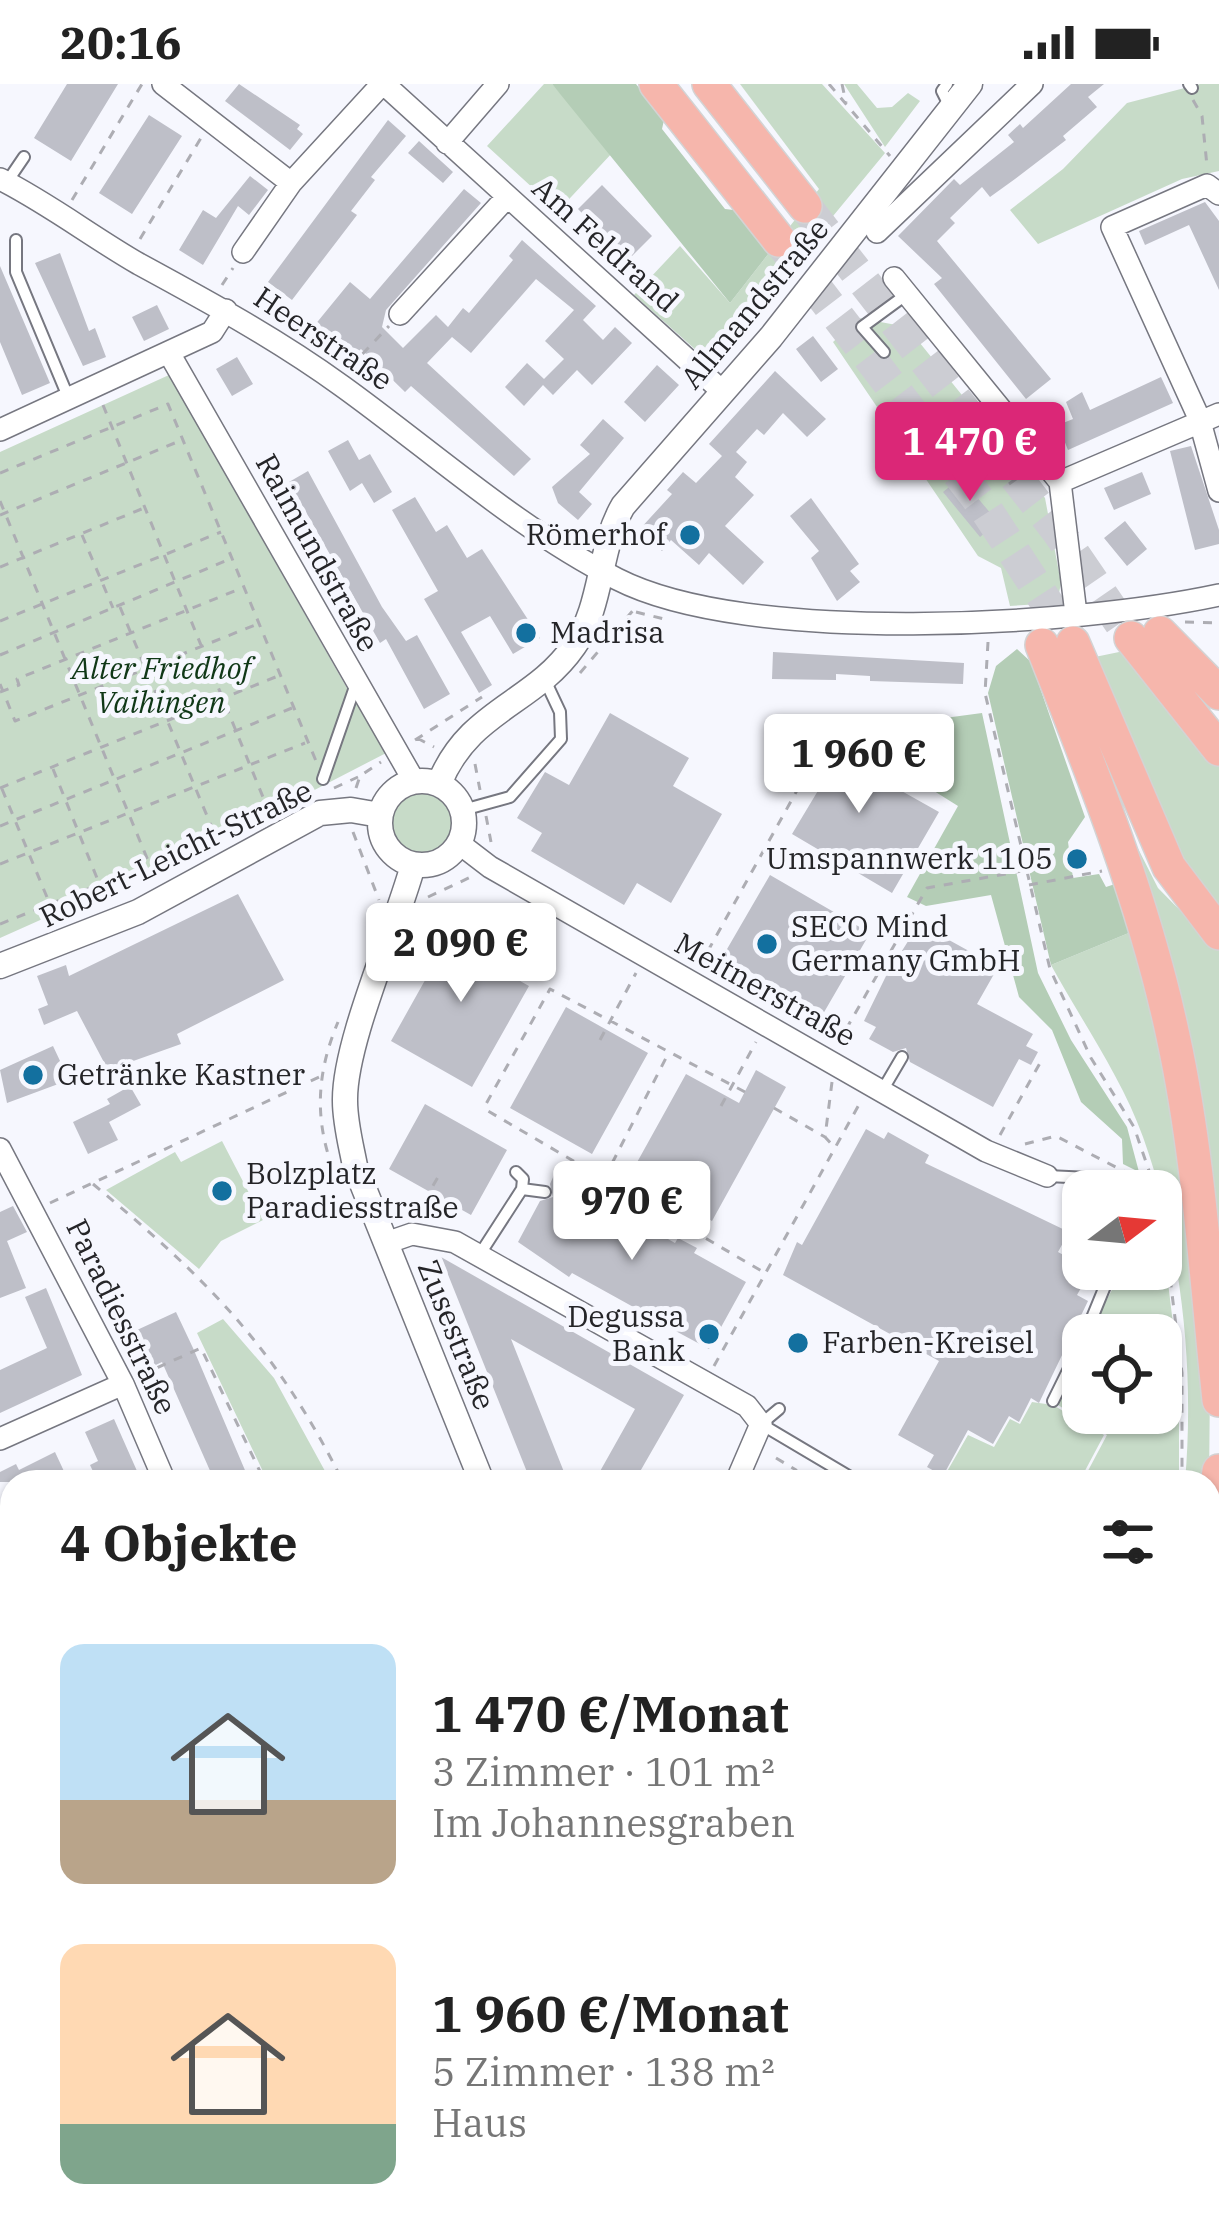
<!DOCTYPE html>
<html lang="de">
<meta charset="utf-8">
<style>
:root{--surface:#fff;--page:#f6f6f6;--text:#222;--muted:#767676;--accent:#db2777}
body{margin:0;font-family:"IBM Plex Serif",serif;background:var(--page);color:var(--text);height:100vh;display:flex;flex-direction:column;font-size:45px;white-space:nowrap}
*{box-sizing:border-box;margin:0}
p{font-size:39px;color:var(--muted)}
.icon{flex:none;width:66px;height:66px;fill:none;stroke:currentColor;stroke-width:2;stroke-linecap:round;stroke-linejoin:round}
.map{position:relative;flex:1;overflow:hidden}
.sheet{position:absolute;left:0px;top:1386px;width:1221px;height:768px;display:flex;flex-direction:column;background:var(--surface);border-radius:36px 36px 0 0;box-shadow:0 3px 9px #0004}
.sheet>*{flex:none}
.needle{width:78px;rotate:74deg}
.buttons{position:absolute;left:1062px;top:1086px;display:grid;gap:24px}
.buttons a{display:grid;place-items:center;width:120px;height:120px;border-radius:24px;background:var(--surface);box-shadow:0 3px 9px #0004;font-size:60px}
.price{position:absolute;translate:-50% -102px;padding:0 27px;border-radius:12px;background:#fff;color:#222;font-size:39px;line-height:78px;filter:drop-shadow(0 3px 6px #0008)}
.price::after{content:'';position:absolute;left:50%;top:72px;width:36px;height:27px;margin-left:-18px;background:inherit;clip-path:polygon(0 0,100% 0,50% 100%)}
.price.current{background:var(--accent);color:#fff}
ul{padding:0;list-style:none}
li{display:flex;align-items:center;gap:36px;height:300px;padding:0 60px}
li span{display:grid;place-items:center;flex:none;width:336px;height:240px;border-radius:24px;color:#555}
li>.icon{margin-inline-start:auto}
span .icon{width:144px;height:144px;fill:#fffc;stroke-width:1}
li b{font-size:51px}
h2{display:flex;justify-content:space-between;align-items:center;height:144px;padding:0 60px;font-size:51px}
.status{display:flex;justify-content:space-between;align-items:center;height:84px;padding:0 60px;background:var(--surface);direction:ltr}
.status svg{height:33px;fill:currentColor}
.map>svg:first-child{display:block}
.green{fill:#c7dbc8}
.forest{fill:#b4cdb6}
.building{fill:#bebfc8}
.lines{fill:none;stroke-linecap:round;stroke-linejoin:round}
.trunk-tunnel{stroke:#cccdd3;stroke-width:33;stroke-dasharray:33 16;stroke-linecap:butt}
.service-casing{stroke:#767780;stroke-width:14}
.minor-casing{stroke:#767780;stroke-width:24}
.tertiary-casing{stroke:#767780;stroke-width:27}
.secondary-casing{stroke:#767780;stroke-width:30}
.trunk-casing{stroke:#d3d3d4;stroke-width:36}
.path{stroke:#adadb3;stroke-width:3;stroke-dasharray:9 9;stroke-linecap:butt}
.service{stroke:#fff;stroke-width:10}
.minor{stroke:#fff;stroke-width:21}
.tertiary{stroke:#fff;stroke-width:24}
.secondary{stroke:#fce3e0;stroke-width:27}
.trunk{stroke:#f6b6ac;stroke-width:33}
.rail{stroke:#3e3f42;stroke-width:4.5;stroke-dasharray:6 12;stroke-linecap:butt}
.poi-dot{fill:#13709f;stroke:#f6f7fe;stroke-width:4.5}
.labels{text-anchor:middle;stroke-width:10;stroke-linejoin:round;paint-order:stroke}
.street-label{font-size:30px;fill:#252528;stroke:#f6f7fe}
.poi-label{font-size:30px;fill:#252528;stroke:#f6f7fe;text-anchor:start}
.park-label{font-size:30px;font-style:italic;fill:#103817;stroke:#f6f7fe}
</style>
<div class="status"><b>20:16</b><svg viewBox="0 0 49 12"><path d="M0 12V9h3v3zM5 12V6h3v6zM10 12V3h3v9zM15 12V0h3v12zM26 1h20v11H26zM47 4h2v5h-2z"/></svg></div>
<div class="map">
<svg width="1219" height="2154" viewBox="0 0 1219 2154">
<rect width="100%" height="100%" fill="#f6f7fe"/>
<path class="green" d="M544,0H552L613,68L558,127L487,62Z
M740,0H822L885,69L716,274L706,275L634,211L680,162L730,219L819,105Z
M844,0H857L877,24L892,23L908,9L920,17L885,63Z
M1200,0H1219V87L1182,95L1038,160L1010,126L1063,85L1127,19Z
M859,234L907,243L1045,414L1061,499L1057,519L1010,522L1001,484L978,472L833,258Z
M169,291L352,613L390,667L208,761L0,854V368Z
M1124,567L1219,675V830L1194,800L1090,574Z
M1075,598L1119,727L1158,804L1219,866V1225L1198,1060Z
M391 738a32 32 0 1 1 64 0a32 32 0 1 1-64 0Z
M1136,846L1153,902L1210,1299L1209,1398H1185C1195,1283 1181,1159 1143,1053C1122,994 1081,936 1051,881Z
M222,1057L263,1136L221,1157L199,1185L106,1106L175,1068L181,1078Z
M1161,1141L1179,1289V1398H1082L1107,1351L1053,1318L1083,1261V1329H1161V1251H1088L1123,1185H1161Z
M223,1235L274,1294L331,1398H268L197,1249Z
M1032,1318L1053,1321L1104,1351L1079,1398H941L968,1351L994,1363L1010,1335L1020,1340Z
M1219,1973V2154H1070L1080,2142H1209V1986Z"/>
<path class="forest" d="M552,0H636L664,36L662,45L725,125L734,126L769,169L730,219Z
M1017,565L1031,578L1085,733L1068,758L1073,794L1099,790L1106,803L1115,800L1136,846L1051,881L988,609L996,582Z
M982,629L1038,889L1071,956L1127,1043L1139,1088L1123,1080L1122,1055L1081,1018L1052,946L1019,913L991,811L926,822L907,813L958,722L840,648Z"/>
<path class="building" d="M67,0H118L71,77L34,54Z
M239,0L300,41L297,45L303,50L290,66L225,17Z
M1071,0H1104L1088,13L1097,23L1063,52L1066,56L1015,95L990,113L982,103L950,134L955,139L937,157L1051,295L1026,315L934,200L942,194L898,152L954,95L960,101L985,81L1014,58L1008,51L1020,40L1023,44Z
M149,31L182,52L132,130L99,109Z
M388,36L406,52L371,93L375,96L351,127L357,131L292,216L268,198Z
M419,57L453,88L443,99L408,69Z
M250,92L268,106L249,131L238,122L203,181L179,166L203,126L216,134Z
M602,101L652,152L628,176L578,125Z
M464,105L481,119L386,226L382,243L403,264L436,231L448,243L463,224L469,229L513,176L509,172L522,156L596,222L583,236L603,256L615,243L632,259L592,301L577,286L553,311L543,301L524,322L505,303L527,279L544,295L564,275L545,257L574,226L536,195L471,269L452,253L427,279L531,375L514,392L411,302L405,308L361,265L352,273L314,242L350,198L370,215Z
M1205,118L1219,137V206L1189,141L1145,161L1139,147Z
M60,169L89,247L95,244L106,273L83,282L35,179Z
M0,182L50,299L22,311L0,258Z
M157,221L169,245L144,257L132,233Z
M813,252L838,285L821,298L796,265Z
M237,273L253,300L232,312L216,285Z
M657,281L679,301L645,338L624,318Z
M775,287L826,335L807,353L783,329L764,351L757,345L736,368L747,378L735,393L754,411L725,442L764,478L743,501L709,469L699,481L671,456L662,467L639,446L672,410L667,406L683,388L696,399L722,372L709,360Z
M1161,293L1173,319L1068,366L1058,341L1073,335L1066,318L1082,308L1090,326Z
M603,335L624,354L579,408L592,420L578,436L558,419L552,403L590,370L580,361Z
M348,356L359,376L370,370L392,408L374,419L362,399L350,407L328,367Z
M1191,362L1219,446V460L1195,466L1170,367Z
M970,386L979,398L970,405L998,438L980,453L943,408Z
M308,387L382,523L406,557L417,551L450,610L424,625L386,555L380,559L289,398Z
M1142,388L1151,410L1114,426L1104,404Z
M415,413L436,448L447,441L467,474L482,465L540,554L513,570L490,532L461,548L492,601L479,609L424,515L438,507L392,426Z
M811,414L859,480L850,487L860,498L837,517L811,474L819,467L790,432Z
M1125,437L1147,465L1127,482L1104,454Z
M773,568L964,579L963,600L870,597V592L836,590V596L772,595Z
M610,629L689,674L673,702L722,730L671,819L637,799L624,821L531,767L542,749L517,734L545,688L569,701Z
M802,651L939,728L892,809L792,750L822,700L783,679Z
M770,791L870,849L823,930L723,872Z
M238,810L284,896L177,950L181,960L108,986L77,927L44,941L38,925L48,921L37,892L66,881L69,892Z
M466,823L495,839L477,873L529,902L472,1003L391,957Z
M929,845L998,883L977,920L1033,950L1026,962L1038,968L1031,981L1019,975L993,1023L910,978L906,964L893,968L869,955L876,943L864,937L886,892L912,851L923,857Z
M566,923L648,969L592,1070L510,1024Z
M53,962L69,996L7,1019L0,986Z
M756,986L786,1003L712,1137L630,1091L686,990L739,1019Z
M130,1002L141,1021L109,1038L118,1056L88,1070L73,1038L110,1020L107,1015Z
M425,1020L507,1066L471,1131L389,1085Z
M866,1045L884,1055L888,1048L929,1071L925,1079L1069,1148L1058,1168L1091,1186L1077,1211L1088,1217L1039,1319L1031,1314L1019,1338L1009,1332L993,1360L968,1346L943,1392L927,1383L934,1371L898,1351L939,1277L783,1191L797,1158L802,1161Z
M554,1091L589,1111L592,1105L611,1116L608,1121L675,1159L678,1154L697,1164L694,1169L746,1198L709,1265L657,1237L654,1242L634,1230L637,1225L572,1189L569,1193L518,1158L540,1117L553,1113L550,1100Z
M13,1122L27,1148L7,1157L26,1204L0,1214V1128Z
M441,1173L684,1311L634,1398H594L635,1325L511,1255L568,1398H531Z
M46,1204L82,1291L0,1329V1286L47,1264L25,1213Z
M176,1228L193,1264L250,1398H215L162,1278L141,1288L124,1252Z
M114,1335L137,1387L142,1398H98L90,1381L98,1377L85,1348Z
M55,1368L69,1398H0V1388L16,1380L19,1386Z"/>
<g class="lines">
<path class="trunk-tunnel" d="M805,122L1057,446L1131,554
M779,156L985,424L1073,559"/>
<defs>
<path id="service" d="M947,0L942,7L950,23
M1189,0L1192,4
M7,98L24,73
M16,156V188L69,315
M884,268L862,243L907,210
M323,695L356,600
M463,726L510,713L561,655L560,628L544,594
M882,1007L902,973
M516,1088L523,1095L522,1105
M1047,1092L1090,1094L1106,1107
M480,1170L522,1105L545,1108
M1085,1251L1112,1185
M1053,1317L1083,1256
M779,1325L761,1340L857,1397
M1209,1685L1219,1669
M0,1719L12,1709
M1209,1805L1219,1811
M1209,1979L1219,1969"/>
<path id="minor" d="M163,0L291,99
M384,0L723,308
M447,59L498,0
M0,95C48,119 92,153 139,180C209,218 277,255 342,302C431,366 518,445 617,495C748,562 1075,542 1219,511
M1219,110L1207,101L1112,143L1199,334L1219,407
M877,148L1032,0
M243,168L291,99L382,0
M894,194L1060,398L1076,530
M400,230L507,113
M169,269L414,697
M0,346L212,248L226,226
M1060,398L1219,330
M460,760L490,783L986,1067L1047,1092
M0,1065L123,1300L165,1398
M386,1159L412,1150L455,1158L747,1322L761,1340L736,1398
M0,1355L123,1300
M0,1578L12,1574
M0,1863L12,1867
M0,1895L12,1913
M159,2142L167,2154
M427,2142L433,2154
M222,2154L248,2142"/>
<path id="tertiary" d="M380 739a42 42 0 1 1 84 0a42 42 0 1 1-84 0Z
M439,700C469,625 533,621 574,562C603,522 598,465 623,422L771,253L970,0
M413,781C396,844 344,958 345,1017C345,1039 351,1061 355,1082L482,1398
M0,882L138,828L320,729L351,726L380,731"/>
<path id="secondary" d="M850,2154L856,2142
M884,2154L890,2142"/>
<path id="trunk" d="M656,0L779,156
M709,0L805,122
M1160,549L1219,609
M1131,554L1219,665
M1073,559L1169,783L1219,849
M1042,561C1092,687 1145,820 1173,952C1199,1071 1206,1195 1219,1316
M1209,1459L1219,1387
M1209,1574L1219,1556"/>
</defs>
<use href="#service" class="service-casing"/>
<use href="#minor" class="minor-casing"/>
<use href="#tertiary" class="tertiary-casing"/>
<use href="#secondary" class="secondary-casing"/>
<use href="#trunk" class="trunk-casing"/>
<path class="path" d="M829,0L890,72
M842,0L846,19
M1193,16L1202,32L1207,82
M72,116L142,0
M140,155L201,54
M222,201L233,184
M350,283L389,242
M103,321L265,718
M0,389L168,320L316,677
M1009,400L1026,388
M0,417L149,779
M0,431L182,356
M82,451L113,524
M0,483L144,424
M120,523L215,751
M636,528L668,536
M0,537L221,448
M1185,538L1219,539
M988,558L985,609L1050,885L1091,974L1134,1043L1156,1107
M0,571L230,475
M580,589L635,524
M0,600L15,637L255,541
M0,608L19,601L17,595L242,504
M417,654L434,663
M415,656L482,613
M475,680L480,706
M53,685L99,799
M0,704L278,592
M334,704L358,693
M356,704L360,692L381,678
M2,705L49,818
M486,732L491,758
M0,742L292,624
M353,748L379,816
M0,780L305,659
M1029,801L1102,787
M428,813L473,792
M0,840L206,758L265,720L309,701
M699,883L800,701
M600,956L636,889
M837,961L927,804L1022,787
M832,998L825,1053L834,1063
M745,1008L550,905L486,1020L488,1027L765,1189
M721,1022L756,958
M774,1024L825,1053
M1000,1051L1040,979L1034,975
M1025,1060L1056,1052L1152,1102
M333,1085C314,1034 317,988 338,938
M604,1095L668,970
M93,1100C207,1195 276,1263 343,1398
M50,1119L319,993
M1161,1123L1182,1289V1398
M415,1133L438,1093
M714,1282L861,1017
M141,1291L201,1264L265,1398
M776,1374L796,1386L792,1395
M491,2142L496,2154
M561,2142L582,2154
M1064,2142L1088,2154
M756,2154L770,2142"/>
<use href="#service" class="service"/>
<use href="#minor" class="minor"/>
<use href="#tertiary" class="tertiary"/>
<use href="#secondary" class="secondary"/>
<use href="#trunk" class="trunk"/>
<path class="rail" d="M1209,1799L1219,1784
M1209,1828L1219,1813
M1209,1867L1219,1850
M973,2154L981,2142
M1022,2154L1029,2142"/>
</g>
<g class="poi-dot">
<circle cx="690" cy="451" r="12"/>
<circle cx="526" cy="549" r="12"/>
<circle cx="1077" cy="775" r="12"/>
<circle cx="767" cy="860" r="12"/>
<circle cx="33" cy="991" r="12"/>
<circle cx="222" cy="1107" r="12"/>
<circle cx="709" cy="1250" r="12"/>
<circle cx="798" cy="1259" r="12"/>
</g>
<g class="labels">
<g class="street-label">
<text transform="translate(605 161) rotate(42)" y="10">Am Feldrand</text>
<text transform="translate(755 220) rotate(-50)" y="10">Allmandstraße</text>
<text transform="translate(323 255) rotate(34)" y="10">Heerstraße</text>
<text transform="translate(317 469) rotate(61)" y="10">Raimundstraße</text>
<text transform="translate(176 770) rotate(-26)" y="10">Robert-Leicht-Straße</text>
<text transform="translate(765 906) rotate(29)" y="10">Meitnerstraße</text>
<text transform="translate(121 1233) rotate(64)" y="10">Paradiesstraße</text>
<text transform="translate(456 1251) rotate(68)" y="10">Zusestraße</text>
</g>
<g class="poi-label">
<text x="666" y="461" text-anchor="end">Römerhof</text>
<text x="550" y="559">Madrisa</text>
<text x="1053" y="785" text-anchor="end">Umspannwerk 1105</text>
<text x="791" y="853">SECO Mind<tspan x="791" dy="34">Germany GmbH</tspan></text>
<text x="57" y="1001">Getränke Kastner</text>
<text x="246" y="1100">Bolzplatz<tspan x="246" dy="34">Paradiesstraße</tspan></text>
<text x="685" y="1243" text-anchor="end">Degussa<tspan x="685" dy="34">Bank</tspan></text>
<text x="822" y="1269">Farben-Kreisel</text>
</g>
<g class="park-label">
<text x="161" y="595">Alter Friedhof<tspan x="161" dy="34">Vaihingen</tspan></text>
</g>
</g>
</svg>
<div class="buttons">
<a><svg class="needle" viewBox="-14 -14 28 28"><path d="M0-13l5 13h-10z" fill="#e53935"/><path d="M0 13l5-13h-10z" fill="#767676"/></svg></a>
<a><svg class="icon" aria-label="locate" viewBox="0 0 24 24"><circle cx="12" cy="12" r="6"/><path d="M12 2v4M12 18v4M2 12h4M18 12h4"/></svg></a>
</div>
<b class="price current" style="left:970px;top:420px">1 470 €</b>
<b class="price" style="left:859px;top:732px">1 960 €</b>
<b class="price" style="left:461px;top:921px">2 090 €</b>
<b class="price" style="left:632px;top:1179px">970 €</b>
<section class="sheet">
<h2>4 Objekte<svg class="icon" aria-label="filters" viewBox="0 0 24 24"><path d="M4 7h16M4 17h16"/><circle cx="9" cy="7" r="2"/><circle cx="15" cy="17" r="2"/></svg></h2>
<ul>
<li><span style="background:linear-gradient(#bfe0f5 65%,#b9a48a 0)"><svg class="icon" aria-label="home" viewBox="0 0 24 24"><path d="M3 11l9-7 9 7M6 9v11h12V9"/></svg></span><div><b>1 470 €/Monat</b><p>3 Zimmer · 101 m²</p><p>Im Johannesgraben</p></div></li>
<li><span style="background:linear-gradient(#ffd9b3 75%,#7fa58c 0)"><svg class="icon" aria-label="home" viewBox="0 0 24 24"><path d="M3 11l9-7 9 7M6 9v11h12V9"/></svg></span><div><b>1 960 €/Monat</b><p>5 Zimmer · 138 m²</p><p>Haus</p></div></li>
</ul>
</section>
</div>
